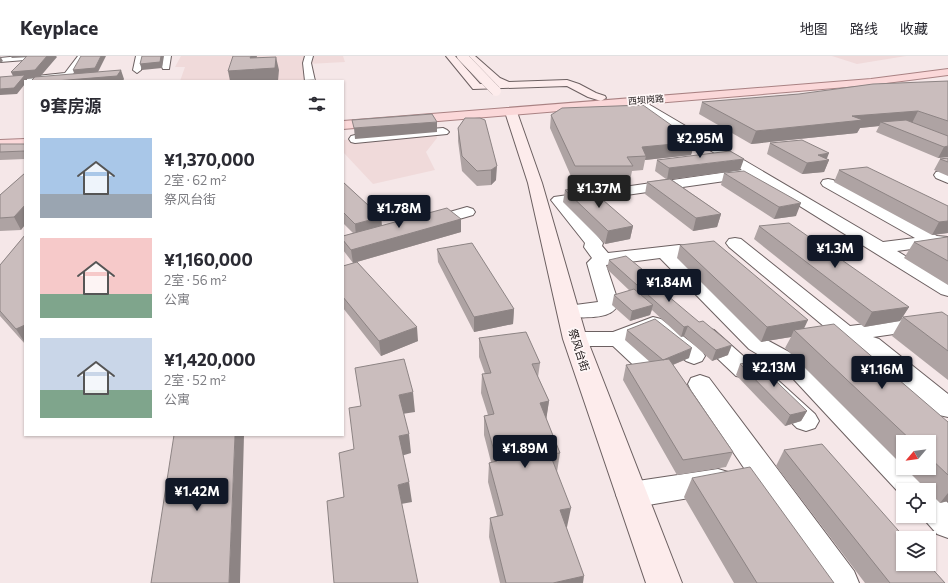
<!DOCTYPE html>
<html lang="zh">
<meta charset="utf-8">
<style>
:root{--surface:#fff;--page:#f2f2f3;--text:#2b2b33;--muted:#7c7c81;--line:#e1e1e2;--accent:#111827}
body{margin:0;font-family:Commissioner,"Noto Sans SC",sans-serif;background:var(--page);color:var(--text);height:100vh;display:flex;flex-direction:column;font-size:15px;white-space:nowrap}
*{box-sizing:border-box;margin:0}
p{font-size:13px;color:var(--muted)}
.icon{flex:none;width:22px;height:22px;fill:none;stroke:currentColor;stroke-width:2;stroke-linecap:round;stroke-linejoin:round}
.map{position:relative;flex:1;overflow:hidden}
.details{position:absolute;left:24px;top:24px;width:320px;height:356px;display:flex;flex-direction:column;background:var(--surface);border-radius:0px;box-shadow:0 1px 3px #0004}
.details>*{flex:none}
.needle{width:26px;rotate:241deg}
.controls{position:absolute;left:896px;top:379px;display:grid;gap:8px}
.controls a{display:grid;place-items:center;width:40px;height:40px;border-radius:0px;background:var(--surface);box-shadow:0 1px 3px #0004;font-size:20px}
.price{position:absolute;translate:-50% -34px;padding:0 9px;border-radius:4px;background:var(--accent);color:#fff;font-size:13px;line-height:26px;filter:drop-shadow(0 1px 2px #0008)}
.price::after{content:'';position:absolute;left:50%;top:24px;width:12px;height:9px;margin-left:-6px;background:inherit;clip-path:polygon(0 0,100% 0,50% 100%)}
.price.selected{background:#222;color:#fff}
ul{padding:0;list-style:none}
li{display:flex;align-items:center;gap:12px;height:100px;padding:0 16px}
li span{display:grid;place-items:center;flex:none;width:112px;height:80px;border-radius:0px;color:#555}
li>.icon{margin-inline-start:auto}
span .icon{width:48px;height:48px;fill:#fffc;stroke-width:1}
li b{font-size:17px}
h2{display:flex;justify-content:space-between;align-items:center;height:48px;padding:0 16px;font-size:17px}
header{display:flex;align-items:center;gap:24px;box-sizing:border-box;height:56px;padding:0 20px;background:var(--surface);border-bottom:1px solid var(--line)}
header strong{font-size:19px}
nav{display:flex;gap:22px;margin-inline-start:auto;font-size:14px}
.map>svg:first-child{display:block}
.built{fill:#f0dada}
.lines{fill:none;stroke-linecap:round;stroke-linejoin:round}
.street-casing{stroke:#6c6061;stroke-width:2}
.secondary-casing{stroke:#6c6061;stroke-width:2}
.primary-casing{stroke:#a98283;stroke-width:2}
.street{fill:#fff;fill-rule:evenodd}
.secondary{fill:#fdecec;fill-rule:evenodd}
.primary{fill:#fbd8d9;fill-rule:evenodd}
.secondary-bridge-casing{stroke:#6c6061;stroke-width:10;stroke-linecap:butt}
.secondary-bridge{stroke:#fdecec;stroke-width:10}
.wall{fill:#aea3a3}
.shaded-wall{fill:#8d8484}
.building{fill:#cabdbd;stroke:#8d8484}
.labels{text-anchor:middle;stroke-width:3.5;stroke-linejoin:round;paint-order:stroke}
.far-street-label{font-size:9px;fill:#171212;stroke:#fef6f6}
.street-label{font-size:11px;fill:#171212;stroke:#fef6f6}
</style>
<header>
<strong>Keyplace</strong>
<nav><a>地图</a><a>路线</a><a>收藏</a></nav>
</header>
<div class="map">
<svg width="948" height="527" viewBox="0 0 948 527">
<rect width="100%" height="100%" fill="#f5e7e8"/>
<path class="built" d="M181,0H343L345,6L308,8V25H180L185,11H175Z
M832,0H906L857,8Z
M437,77V82L426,96L435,114L373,128L343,96V84Z"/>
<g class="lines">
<defs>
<path id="street" d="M20,0H54L50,2L0,6V2Z
M78,0H86L71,21L40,25H25V27L8,29L3,26L8,23L65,17Z
M136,0H144L141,14L137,17L133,14Z
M163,0H171L169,13H163L162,11Z
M305,0H313L311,7L315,25H305L303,7Z
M638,42L883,186L915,182L823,130L821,127L823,124L828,123L833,124L937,180L948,181V191L933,190L897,195L948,226V240L941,238L753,121L570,147L600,183L603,187L602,190L608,197L679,189L685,190L688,194L685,198L679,199L765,283L802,303L903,403V412H912L925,425L930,434L929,435L940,439L948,447V482L937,478L921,460H929V434H903V441L786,315L749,293L660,202L606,209L619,248C617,251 614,255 610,257C600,263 571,262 560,259L557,255L560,251L598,246L587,207L592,202L584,191L585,187L551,144L554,141L742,114L634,47L633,45Z
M443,72L447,74L449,76L447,78L355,87L351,86L349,83L351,80L355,79Z
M941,115L948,117V127L936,122L934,119L936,116Z
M467,151L473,153L475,156L473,159L428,172L422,170L420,167L422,164Z
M735,182L741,183L850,270L921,261L929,263L932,268L929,273L873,281L879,283L948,338V361L939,359L863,293L838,282L729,191L726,187L729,183Z
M653,261L661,263L702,295L705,300L702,305L694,308L686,305L651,277L633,284L661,308L665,314L661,320L653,322L645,320L613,290H575L567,288L564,283L567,278L575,276H613Z
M706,272L714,274L750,306L760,308L815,358L819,365L815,372L806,375L797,372L746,322L736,320L698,284L695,279L698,274Z
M700,319L709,322L854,515L859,527H822L691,334L688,328L691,322Z
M718,413L728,416L732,425L728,434L718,437L631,452L621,448L616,439L621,430L631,426Z"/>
<path id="secondary" d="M446,0H455L480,28L495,27L466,0H475L500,22L509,26L567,24L579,28L596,37L605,40L606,42L601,45L588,41L567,30L473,33Z
M511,53L515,54L517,56L542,127L587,283L682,527H646L563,283L528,127L505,56L507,54Z"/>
<path id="primary" d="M948,13V19L871,29L343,73V65L871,23Z
M25,83V91L0,92V84Z"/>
</defs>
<use href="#street" class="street-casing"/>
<use href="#secondary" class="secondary-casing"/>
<use href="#primary" class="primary-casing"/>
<use href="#street" class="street"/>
<use href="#secondary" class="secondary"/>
<use href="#primary" class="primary"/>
<defs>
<path id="secondary-bridge" d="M462,0L496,35"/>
</defs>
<use href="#secondary-bridge" class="secondary-bridge-casing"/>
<use href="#secondary-bridge" class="secondary-bridge"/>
</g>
<path class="wall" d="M948,25V101L938,102L876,76L879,70L860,72L857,77L751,88L699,58L702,46L799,38Z
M551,59L695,86L691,99L645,104L643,114L632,115L630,125H573L550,72Z
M465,62L496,124L491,129L477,130L462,115L458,85V72Z
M770,87L827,103L829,104L824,116L802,118L767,98Z
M0,88H25V103L0,104Z
M948,102V120L934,114L940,103Z
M657,104L740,114L671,123L721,158L717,171L693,175L645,138L647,126L666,123L655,115Z
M839,114L948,150V177L932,179L834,126Z
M25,117L21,174L0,175V139Z
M724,117L796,160L774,163L721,129Z
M343,126L381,161L382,169L461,176L357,206L418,285L381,300L343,252V210L353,207L343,194V180L353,177L343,167Z
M565,134L633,170L630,183L605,188L563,146Z
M759,170L909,251L900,265L864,271L754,183Z
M25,179V288L0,260V209Z
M948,181V229L904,202L914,186Z
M680,189L804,272L948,366V445L940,447L929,436V434H927L905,412H929V386H903V410L785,292L791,281L761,286L677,202Z
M437,193L514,253L513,268L474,276L438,206Z
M609,204L654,223L653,227L728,299L712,305L684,280L681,281L652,254L650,259L630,265L612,249L614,239L630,235L607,213Z
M948,260V324L892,280L903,261Z
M627,274L689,302L673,309L733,396L726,411L677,419L623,324L626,309L650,306L625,284Z
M479,282L540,307L538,321L549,345L546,363L560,397L557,416L567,471H566L583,527H500L489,481L490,462L497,460L488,426L489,407L491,406L484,379V360L488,359L481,337L482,318H485L479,301Z
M740,308L807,355L801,365L785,370L736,319Z
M784,394L945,527H865L776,410Z
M692,422L834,527H734L684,441Z"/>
<path class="shaded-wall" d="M0,0L3,5L0,7Z
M10,0H33L32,1L12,2Z
M47,0H56L57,1L39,22L27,23V25H25V28L17,38L0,39V33L15,24L11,16Z
M101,0H106L97,18L75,20L73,14Z
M161,0H164L162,12L142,14L140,8Z
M251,0H257L254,14L276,1L279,14L278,25H230L228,15L250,2Z
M121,14L124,23L123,25H55Z
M918,55L912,67L881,66L879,70L860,72L857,77L751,88L756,75L852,60Z
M437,66V76L355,83L354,72Z
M695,86L691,99L645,104L646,100L642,91Z
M948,90V101L938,102L944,91Z
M829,97L826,105L829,104L824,116L802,118L807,107L818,99Z
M744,103L740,114L667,124L669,112Z
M497,110L496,124L491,129V114Z
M801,147L796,160L774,163L779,151Z
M25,149V169L21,174L14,161Z
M721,158L717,171L693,175L696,162Z
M381,161L382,174L356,181L355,168Z
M461,163V176L353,207L351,194Z
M948,165V177L932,179L939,166Z
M633,170L630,183L605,188L608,175Z
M654,223L652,233L649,224Z
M653,249L650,259L630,265L632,255Z
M909,251L900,265L864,271L872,256Z
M514,253L513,268L474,276V261Z
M808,264L801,279L794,274L791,281L761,286L767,271Z
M25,269V287L16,273Z
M688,270L684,280L681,281L684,271Z
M417,271L418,285L381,300L379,285Z
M732,289L728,299L712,305L716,294Z
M692,292L689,302L660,314L663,304Z
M413,336L415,356L402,358L399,339Z
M549,345L546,365L540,347Z
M807,355L801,365L785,370L790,359Z
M409,378L411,397L401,400L399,380Z
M235,379H244L240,527H229Z
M409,426L412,446L401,448L398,429Z
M948,437V445L940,447Z
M571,452L567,471L556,473L560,454Z
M584,520L583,527H553Z"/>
<path class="building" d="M27,0H47L35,14L11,16Z
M81,0H101L95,12L73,14Z
M142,0H161L160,6L140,8Z
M233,0H251L250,2L276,1L275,12L228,15Z
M121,14L117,20L55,25H31L35,21Z
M25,19L14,32L0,33V21Z
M314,24V25H290Z
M948,25V65L918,55L852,60L863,64L756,75L702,46L799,38L873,28Z
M643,49L695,86L642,91L646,100L627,101L633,110H575L551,59L562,52Z
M432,58L437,66L354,72L352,64Z
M465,62H480L485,64L497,110L491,114L477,115L462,100L458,72Z
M906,64L948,80V90L944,91L881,66Z
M802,84L829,97L818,99L829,104L807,107L770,87Z
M0,88H25V95L0,96Z
M730,95L744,103L669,112L657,104Z
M948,102V106L940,103Z
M867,111L948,150V165L939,166L839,114Z
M744,115L801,147L779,151L724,117Z
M25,117V149L14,161L0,162V139Z
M670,123L721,158L696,162L647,126Z
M343,126L381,161L355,168L343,156Z
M588,131L633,170L608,175L565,134Z
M447,152L461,163L351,194L343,184V180Z
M789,167L909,251L872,256L759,170Z
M25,179V269L16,273L0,255V209Z
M947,181H948V205L914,186Z
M714,185L808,264L767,271L680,189Z
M472,187L514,253L474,261L437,193Z
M626,200L654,223L649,224L699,266L703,265L732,289L716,294L688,270L684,271L609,204Z
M357,206L417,271L379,285L343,241V210Z
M634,233L653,249L632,255L614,239Z
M942,256L948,260V295L903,261Z
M655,263L692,292L663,304L627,274Z
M834,268L948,366V419L929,401V386H913L794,274Z
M526,276L540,307L532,308L549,345L540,347L560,397L550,398L571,452L560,454L584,520L553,527H506L490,462L503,459L489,407L497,405L484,360L494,358L482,318L491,317L479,282Z
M404,303L413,336L399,339L409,378L399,380L409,426L398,429L418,527H334L327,445L344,441L339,397L354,393L349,352L361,350L355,312Z
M669,303L733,396L683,404L626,309Z
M755,305L807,355L790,359L740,308Z
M174,379H235L229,527H151Z
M822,388L905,482H903V508H928L945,527H890L784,394Z
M750,411L834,527H757L692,422Z"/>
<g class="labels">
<g class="far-street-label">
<text transform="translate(646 44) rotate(-5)" y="3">西坝岗路</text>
</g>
<g class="street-label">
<text transform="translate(579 294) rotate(72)" y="4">祭风台街</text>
</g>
</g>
</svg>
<div class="controls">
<a><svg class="needle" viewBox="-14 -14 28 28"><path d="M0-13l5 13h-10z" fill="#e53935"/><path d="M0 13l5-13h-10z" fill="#7c7c81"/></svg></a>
<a><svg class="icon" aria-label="locate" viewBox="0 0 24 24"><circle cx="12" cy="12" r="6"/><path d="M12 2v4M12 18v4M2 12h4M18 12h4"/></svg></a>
<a><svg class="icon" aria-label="layers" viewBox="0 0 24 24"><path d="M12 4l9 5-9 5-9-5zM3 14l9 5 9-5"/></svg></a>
</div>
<b class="price" style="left:700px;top:103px">¥2.95M</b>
<b class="price selected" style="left:599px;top:153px">¥1.37M</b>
<b class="price" style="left:399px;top:173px">¥1.78M</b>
<b class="price" style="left:835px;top:213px">¥1.3M</b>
<b class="price" style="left:669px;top:247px">¥1.84M</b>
<b class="price" style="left:774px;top:332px">¥2.13M</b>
<b class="price" style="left:882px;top:334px">¥1.16M</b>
<b class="price" style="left:525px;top:413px">¥1.89M</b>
<b class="price" style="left:197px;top:456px">¥1.42M</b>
<section class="details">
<h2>9套房源<svg class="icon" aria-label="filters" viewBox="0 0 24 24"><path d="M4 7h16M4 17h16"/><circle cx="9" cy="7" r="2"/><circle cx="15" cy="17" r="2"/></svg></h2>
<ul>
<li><span style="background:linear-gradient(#a9c7e8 70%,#9aa5b1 0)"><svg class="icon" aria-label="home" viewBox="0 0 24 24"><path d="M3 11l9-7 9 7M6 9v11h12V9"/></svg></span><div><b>¥1,370,000</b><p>2室 · 62 m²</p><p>祭风台街</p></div></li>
<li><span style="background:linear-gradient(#f6c9c9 70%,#7fa58c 0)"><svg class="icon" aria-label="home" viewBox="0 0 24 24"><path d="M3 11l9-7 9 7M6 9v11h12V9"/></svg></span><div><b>¥1,160,000</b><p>2室 · 56 m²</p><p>公寓</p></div></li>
<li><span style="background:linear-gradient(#c9d6e8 65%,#7fa58c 0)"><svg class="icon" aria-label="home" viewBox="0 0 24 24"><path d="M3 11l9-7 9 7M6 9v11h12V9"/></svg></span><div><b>¥1,420,000</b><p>2室 · 52 m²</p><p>公寓</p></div></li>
</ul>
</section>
</div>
